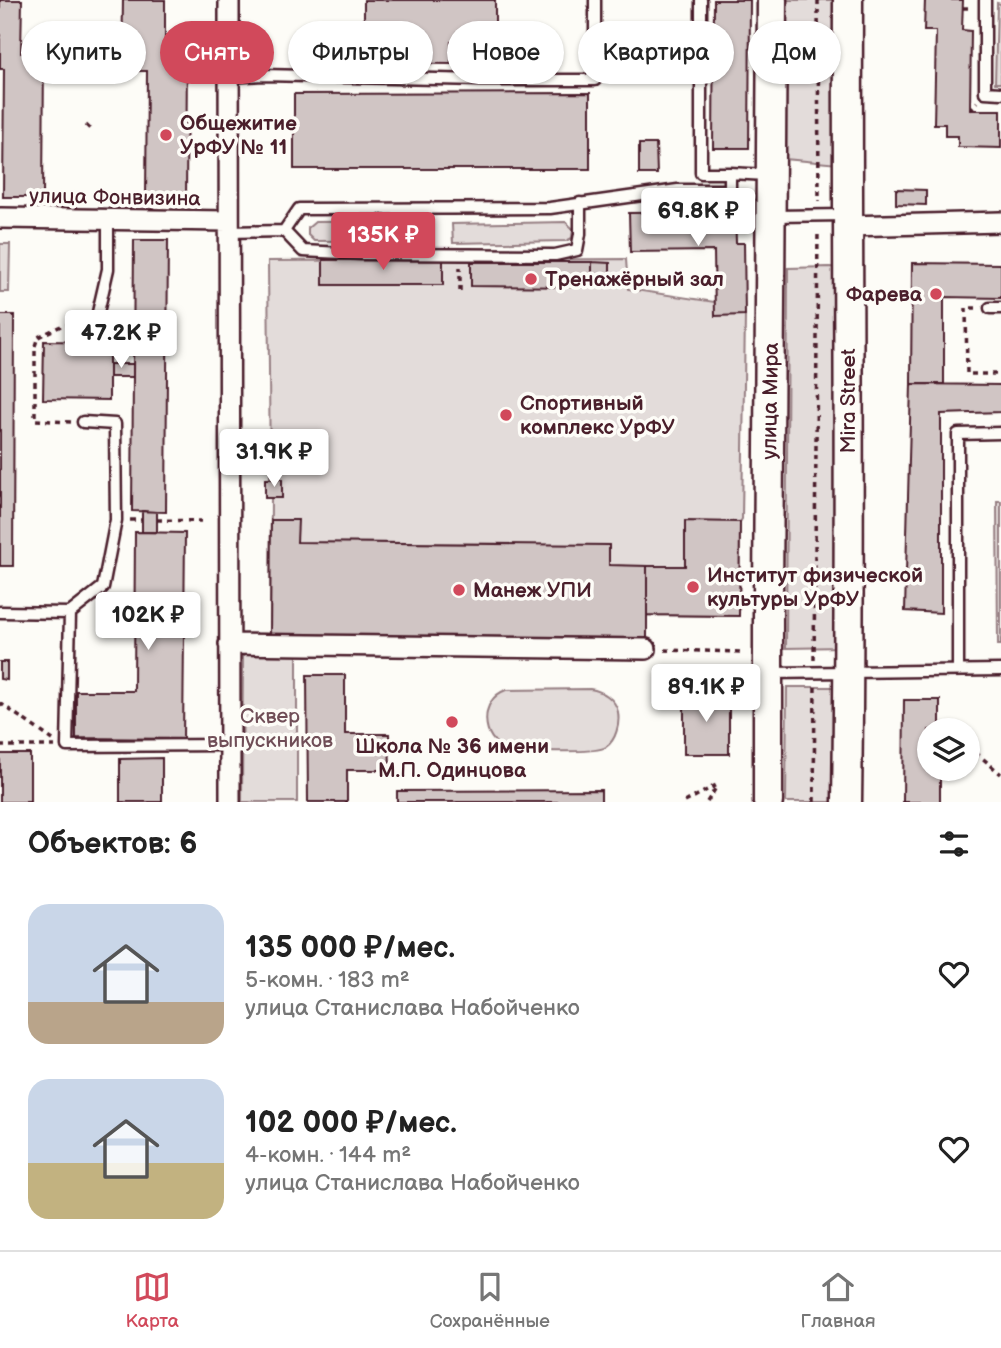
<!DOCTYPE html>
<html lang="ru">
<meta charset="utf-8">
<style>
:root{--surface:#fff;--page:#f2f2f2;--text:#222;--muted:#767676;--line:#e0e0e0;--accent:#d1495b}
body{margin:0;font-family:"Balsamiq Sans",sans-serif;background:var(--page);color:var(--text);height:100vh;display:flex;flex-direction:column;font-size:26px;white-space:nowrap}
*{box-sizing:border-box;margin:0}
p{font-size:23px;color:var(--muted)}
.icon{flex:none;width:38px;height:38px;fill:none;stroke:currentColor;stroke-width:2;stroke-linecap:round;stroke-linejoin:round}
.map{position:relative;height:802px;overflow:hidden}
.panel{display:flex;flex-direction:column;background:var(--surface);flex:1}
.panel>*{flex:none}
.top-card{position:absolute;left:21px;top:21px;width:959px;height:63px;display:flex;gap:14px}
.controls{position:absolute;left:917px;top:718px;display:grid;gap:14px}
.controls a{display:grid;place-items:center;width:63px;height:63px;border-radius:50%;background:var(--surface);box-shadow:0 2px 5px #0004;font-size:35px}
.price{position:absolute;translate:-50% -60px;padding:0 16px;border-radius:7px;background:#fff;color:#222;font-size:23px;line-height:46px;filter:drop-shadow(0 2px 4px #0008)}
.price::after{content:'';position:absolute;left:50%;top:42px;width:21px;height:16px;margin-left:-10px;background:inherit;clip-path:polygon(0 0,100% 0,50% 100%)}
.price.selected{background:var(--accent);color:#fff}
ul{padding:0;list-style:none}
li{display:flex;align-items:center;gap:21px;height:175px;padding:0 28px}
li span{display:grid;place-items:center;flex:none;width:196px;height:140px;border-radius:21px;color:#555}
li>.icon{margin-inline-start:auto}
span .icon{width:84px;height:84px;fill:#fffc;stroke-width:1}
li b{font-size:30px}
h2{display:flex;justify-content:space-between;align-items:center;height:84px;padding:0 28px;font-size:30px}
.tag{padding:0 24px;border-radius:32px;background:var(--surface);box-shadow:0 2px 5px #0004;font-size:24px;line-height:63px}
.tag.selected{background:var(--accent);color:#fff}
.dock{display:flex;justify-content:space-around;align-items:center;height:98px;border-top:2px solid var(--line);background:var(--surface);font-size:19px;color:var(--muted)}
.dock a{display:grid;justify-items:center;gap:4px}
.dock .selected{color:var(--accent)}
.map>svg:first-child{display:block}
.green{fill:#e3dcda;stroke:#967e82;stroke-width:2}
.building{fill:#d0c5c4;stroke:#4a1f2b;stroke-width:2}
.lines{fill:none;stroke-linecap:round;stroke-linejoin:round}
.lane-casing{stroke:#4a1f2b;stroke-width:15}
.street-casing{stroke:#4a1f2b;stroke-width:24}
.secondary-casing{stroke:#4a1f2b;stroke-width:33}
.path{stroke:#4a1f2b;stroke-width:3.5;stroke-dasharray:5 5;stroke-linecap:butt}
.lane{stroke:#fdfcf7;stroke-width:10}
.street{stroke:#fdfcf7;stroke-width:19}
.secondary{stroke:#fdfcf7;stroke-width:28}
.poi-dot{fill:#d1495b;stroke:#fdfcf7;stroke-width:2.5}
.labels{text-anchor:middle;stroke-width:7;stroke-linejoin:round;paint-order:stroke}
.poi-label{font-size:21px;font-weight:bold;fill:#4a1f2b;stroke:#fdfcf7;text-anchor:start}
.street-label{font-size:21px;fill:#4a1f2b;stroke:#fdfcf7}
.park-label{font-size:21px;fill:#704e57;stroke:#fdfcf7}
</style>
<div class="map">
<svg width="1001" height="802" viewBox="0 0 1001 802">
<rect width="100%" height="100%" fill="#fdfcf7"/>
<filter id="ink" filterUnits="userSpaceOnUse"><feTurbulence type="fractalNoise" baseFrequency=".0143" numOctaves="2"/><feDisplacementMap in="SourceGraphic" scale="14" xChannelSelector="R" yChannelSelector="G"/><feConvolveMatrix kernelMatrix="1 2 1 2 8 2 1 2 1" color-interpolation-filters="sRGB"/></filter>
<g filter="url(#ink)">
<path class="green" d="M785,0H839L838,164L785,159Z
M997,3L1001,4V83H995Z
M430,221L431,240L314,241L308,235V228L315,222Z
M566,222L573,229L572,238L566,241L453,243L452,224Z
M0,244H10L9,292H0Z
M626,259L628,289L715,302V315H745L742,519L740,522L739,616L647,615L270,636L271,498H265V479H270L268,261Z
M829,267L844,268L843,647L786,648L788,268Z
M997,501H1001V645H998Z
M297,652V802H242L243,655Z
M787,687H838V802H786Z
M590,689C602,691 615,698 618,712C620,724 616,740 606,747C593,755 526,750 507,749C480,741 479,699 506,690Z"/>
<path class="building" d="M0,0H22L21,53H44L43,197H3L4,69H0Z
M123,0H165V55H187L186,199H146L147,71H122Z
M364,0H495V43L451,42V64L364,63Z
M714,0H750L749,148H713Z
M925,0H963L962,30L971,31L970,110H1001V148L958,147V136H945V124H934L936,31H924Z
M590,93V169H294V94Z
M639,144H656L657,174H639Z
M896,189L926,190V205L896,204Z
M735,212L736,243H744L745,315L715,316L714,251L630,252L629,213Z
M134,240H168L166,512L132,511Z
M443,259V285H323V260Z
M471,262H592V287L471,286Z
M592,262L610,263V287H592Z
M912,263L1001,264V298L944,297V384H911Z
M0,315H14L13,566H0Z
M44,341L109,342V400L43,399Z
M109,364H133V377H109Z
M911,384L1001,385V412L941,414V613L905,611Z
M265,479H282V498H265Z
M142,511L157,512V532H142Z
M271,520H298L297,542L609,545V565L647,566V640L270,636Z
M685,521L740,522L739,616L647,615V566H685Z
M135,532L185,533L183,739L76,738V691H134Z
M0,662H7V680L0,679Z
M307,675H345V734H389L390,770H347V802H308Z
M684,694H729V754H684Z
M904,700H940V730H929V768H940V802H903Z
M0,754H30V802H0Z
M162,758V802H120V759Z
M601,790V802H397V791Z"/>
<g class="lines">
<defs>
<path id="lane" d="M701,0V173H730
M985,0V92L1001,93
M229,77L263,75L480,80H595V0
M774,216L846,215
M284,231L303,251L361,254L555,255L577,250L580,234V203
M229,232L284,231L299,209L550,208L678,190H730V173L767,175
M990,308H1001
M96,321L108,269V220
M0,612L70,613L103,587L116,520L115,424L83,422
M70,613L67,746L229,745
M958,670V434L1001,433
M771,673L1001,670"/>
<path id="street" d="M229,0L230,802
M0,218L229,221
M847,226L1001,222
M229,644L646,649"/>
<path id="secondary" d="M768,802V600L772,0
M847,802C851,535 847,267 848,0"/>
</defs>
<use href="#lane" class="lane-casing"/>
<use href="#street" class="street-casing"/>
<use href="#secondary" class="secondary-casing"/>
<path class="path" d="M818,0L819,201
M963,8H973
M970,110L977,102
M86,125L92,131
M460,291V267
M976,308H966L967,374H1001
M71,422L35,420V346L38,337L63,325L83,323
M130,520H142
M157,520L201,521
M665,650L744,652
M814,660L818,230
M0,703L53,740
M0,746H55
M968,746L1001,774
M685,802L718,784
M707,802L717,786
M814,802L815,685"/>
<use href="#lane" class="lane"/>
<use href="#street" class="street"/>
<use href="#secondary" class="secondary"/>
</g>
</g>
<g class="poi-dot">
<circle cx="166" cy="135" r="7"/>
<circle cx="531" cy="279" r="7"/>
<circle cx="936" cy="294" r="7"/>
<circle cx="506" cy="415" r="7"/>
<circle cx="693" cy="587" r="7"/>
<circle cx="459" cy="590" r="7"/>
<circle cx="452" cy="722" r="7"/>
</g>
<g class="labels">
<g class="poi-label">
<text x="180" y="130">Общежитие<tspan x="180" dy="24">УрФУ № 11</tspan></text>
<text x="545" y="286">Тренажёрный зал</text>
<text x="922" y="301" text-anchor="end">Фарева</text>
<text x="520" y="410">Спортивный<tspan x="520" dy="24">комплекс УрФУ</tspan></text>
<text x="707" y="582">Институт физической<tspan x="707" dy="24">культуры УрФУ</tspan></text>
<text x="473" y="597">Манеж УПИ</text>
<text x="452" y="753" text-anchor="middle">Школа № 36 имени<tspan x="452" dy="24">М.П. Одинцова</tspan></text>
</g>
<g class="street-label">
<text transform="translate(115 197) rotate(1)" y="7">улица Фонвизина</text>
<text transform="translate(770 401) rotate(-89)" y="7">улица Мира</text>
<text transform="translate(848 401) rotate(-90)" y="7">Mira Street</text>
</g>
<g class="park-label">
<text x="270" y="723">Сквер<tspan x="270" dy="24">выпускников</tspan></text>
</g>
</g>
</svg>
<div class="controls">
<a><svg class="icon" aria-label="layers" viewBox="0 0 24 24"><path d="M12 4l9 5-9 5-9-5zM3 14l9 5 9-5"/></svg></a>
</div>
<b class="price" style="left:698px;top:248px">69.8K ₽</b>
<b class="price selected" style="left:383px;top:272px">135K ₽</b>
<b class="price" style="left:121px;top:370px">47.2K ₽</b>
<b class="price" style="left:274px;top:489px">31.9K ₽</b>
<b class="price" style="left:148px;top:652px">102K ₽</b>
<b class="price" style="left:706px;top:724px">89.1K ₽</b>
<div class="top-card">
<a class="tag">Купить</a>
<a class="tag selected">Снять</a>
<a class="tag">Фильтры</a>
<a class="tag">Новое</a>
<a class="tag">Квартира</a>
<a class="tag">Дом</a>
</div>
</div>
<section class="panel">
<h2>Объектов: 6<svg class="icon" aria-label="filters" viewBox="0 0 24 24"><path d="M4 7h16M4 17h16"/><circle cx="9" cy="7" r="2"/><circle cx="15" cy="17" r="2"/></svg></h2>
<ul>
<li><span style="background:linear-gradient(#c9d6e8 70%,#b9a48a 0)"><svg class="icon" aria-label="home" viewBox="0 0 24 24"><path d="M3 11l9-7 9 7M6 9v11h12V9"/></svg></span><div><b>135 000 ₽/мес.</b><p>5-комн. · 183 m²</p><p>улица Станислава Набойченко</p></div><svg class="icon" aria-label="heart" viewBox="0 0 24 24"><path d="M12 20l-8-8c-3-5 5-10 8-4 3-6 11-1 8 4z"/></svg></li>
<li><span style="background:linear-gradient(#c9d6e8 60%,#c2b280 0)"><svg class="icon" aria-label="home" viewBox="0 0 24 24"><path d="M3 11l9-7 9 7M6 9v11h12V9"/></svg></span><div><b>102 000 ₽/мес.</b><p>4-комн. · 144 m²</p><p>улица Станислава Набойченко</p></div><svg class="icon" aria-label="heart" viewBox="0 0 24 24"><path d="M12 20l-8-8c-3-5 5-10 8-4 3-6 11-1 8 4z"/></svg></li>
</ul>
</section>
<nav class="dock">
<a class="selected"><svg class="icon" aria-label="map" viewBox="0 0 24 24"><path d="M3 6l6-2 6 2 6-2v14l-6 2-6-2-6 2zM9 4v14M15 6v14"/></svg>Карта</a>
<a><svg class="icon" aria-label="saved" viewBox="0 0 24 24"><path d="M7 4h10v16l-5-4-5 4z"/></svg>Сохранённые</a>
<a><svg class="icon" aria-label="home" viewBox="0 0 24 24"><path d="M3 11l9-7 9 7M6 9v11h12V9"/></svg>Главная</a>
</nav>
